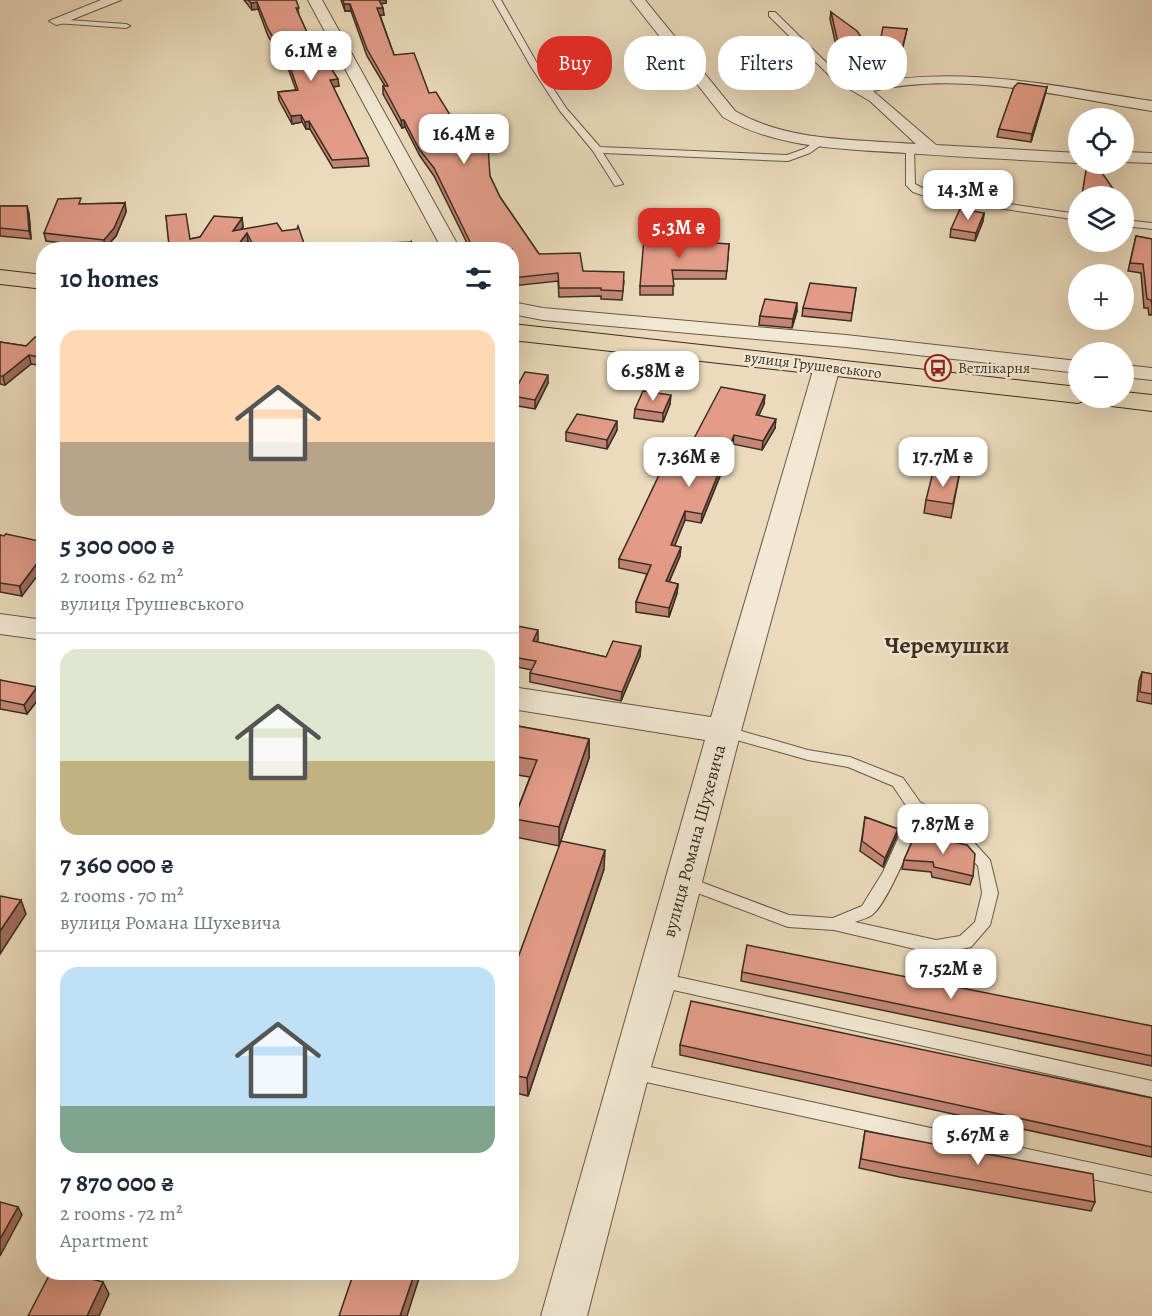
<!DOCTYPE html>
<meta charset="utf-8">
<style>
:root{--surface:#fff;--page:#f2f2f3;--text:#1f2937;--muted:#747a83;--line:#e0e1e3;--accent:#d93025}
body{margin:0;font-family:Alegreya,serif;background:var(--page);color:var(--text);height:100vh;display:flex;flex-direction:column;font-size:22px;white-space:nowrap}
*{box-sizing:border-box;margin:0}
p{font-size:20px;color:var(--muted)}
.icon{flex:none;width:33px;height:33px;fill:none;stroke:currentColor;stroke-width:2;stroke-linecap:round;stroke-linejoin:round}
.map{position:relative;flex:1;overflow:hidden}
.sheet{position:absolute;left:36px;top:242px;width:483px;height:1038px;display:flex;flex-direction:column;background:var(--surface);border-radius:24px;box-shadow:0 6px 24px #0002}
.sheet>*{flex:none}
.top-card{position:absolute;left:537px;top:36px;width:525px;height:54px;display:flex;gap:12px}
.buttons{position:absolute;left:1068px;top:108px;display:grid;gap:12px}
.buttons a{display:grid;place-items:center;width:66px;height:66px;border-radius:50%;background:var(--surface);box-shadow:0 6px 24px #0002;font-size:30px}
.price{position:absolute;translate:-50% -51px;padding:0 14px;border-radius:12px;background:#fff;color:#222;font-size:20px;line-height:39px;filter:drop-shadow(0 2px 3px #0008)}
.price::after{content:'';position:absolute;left:50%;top:36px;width:18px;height:14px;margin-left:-9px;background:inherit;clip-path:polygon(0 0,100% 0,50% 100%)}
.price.current{background:var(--accent);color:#fff}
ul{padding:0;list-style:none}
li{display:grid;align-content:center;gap:12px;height:318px;padding:0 24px}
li+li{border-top:2px solid var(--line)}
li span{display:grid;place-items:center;height:186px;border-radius:18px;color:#555}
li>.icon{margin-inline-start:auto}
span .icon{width:108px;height:108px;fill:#fffc;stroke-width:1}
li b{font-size:26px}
h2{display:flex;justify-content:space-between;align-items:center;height:72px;padding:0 24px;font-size:26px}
.tag{padding:0 21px;border-radius:24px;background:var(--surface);box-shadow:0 6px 24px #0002;font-size:21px;line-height:54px}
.tag.current{background:var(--accent);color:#fff}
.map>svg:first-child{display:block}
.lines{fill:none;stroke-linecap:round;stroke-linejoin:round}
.service-casing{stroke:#66584a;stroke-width:2}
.minor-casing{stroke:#66584a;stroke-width:2}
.tertiary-casing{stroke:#66584a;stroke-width:2}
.trunk-casing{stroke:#3a2d24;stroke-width:2}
.service{fill:#f2e8d3;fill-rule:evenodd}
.minor{fill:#f2e8d3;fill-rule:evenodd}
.tertiary{fill:#f2e8d3;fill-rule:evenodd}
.trunk{fill:#ebdbbc;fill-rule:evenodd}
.wall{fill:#c38675;stroke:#3a2d24;stroke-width:1.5}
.shaded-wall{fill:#9f6d5f;stroke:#3a2d24;stroke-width:1.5}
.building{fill:#e39c88;stroke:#3a2d24;stroke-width:1.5}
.labels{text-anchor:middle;stroke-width:4.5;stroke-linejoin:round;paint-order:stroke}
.far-street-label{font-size:15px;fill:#3a2d24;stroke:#f2e8d3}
.far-poi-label{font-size:15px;fill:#3a2d24;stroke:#f2e8d3;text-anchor:start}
.street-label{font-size:18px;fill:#3a2d24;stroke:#f2e8d3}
.district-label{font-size:24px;font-weight:bold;fill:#3a2d24;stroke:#f2e8d3}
</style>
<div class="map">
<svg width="1152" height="1316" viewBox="0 0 1152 1316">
<rect width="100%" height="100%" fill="#ebdbbc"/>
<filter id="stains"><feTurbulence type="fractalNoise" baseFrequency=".00333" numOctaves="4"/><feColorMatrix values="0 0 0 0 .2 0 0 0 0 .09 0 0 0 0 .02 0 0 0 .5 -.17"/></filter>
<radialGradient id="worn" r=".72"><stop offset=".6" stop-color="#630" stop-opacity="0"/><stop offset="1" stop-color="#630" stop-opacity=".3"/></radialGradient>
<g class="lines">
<defs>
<path id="service" d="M493,0H501L538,65L566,108L600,147L787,155L804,149L821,138L828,140L810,153L788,161L603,153L623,184L615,186L593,151L560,111L530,65Z
M769,12H775L846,82L862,88V92L840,86L769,16Z
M53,19L126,24L130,26L126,28L56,23L52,21Z
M910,145L914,148L915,184L932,193L1078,214V220L930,198L913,192L906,185V148Z
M1124,220L1152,223V229L1124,226Z
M724,726L808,750L850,757L903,778L920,802L959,826L990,860L998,893L990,925L971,947L936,954L834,930L788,927L679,886L677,882L679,878L685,876L789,915L833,918L862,906L883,872L901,832L907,807L893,786L848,767L808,760L719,735L717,731L719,727ZM920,816L949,834L978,866L982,893L975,922L960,936L936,940L855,922C860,920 868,918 872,915C887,904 916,835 920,816Z
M660,973L1152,1081V1097L660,987L654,985L652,980L654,975Z
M632,1063L1152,1176V1192L632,1079L626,1076L623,1071L626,1066Z"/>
<path id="minor" d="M101,0H121L61,24L56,25L49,21Z
M308,0H322L460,249H442Z
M631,0H645L735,111C788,142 856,139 916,144L870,101L851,90L854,87C952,62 1053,86 1152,101V111C1063,97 963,70 873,91L936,145L1078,153V163C1020,160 963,157 905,153C845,149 777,149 723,117Z
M1124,152L1152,153V163L1124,162Z
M512,302L543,308L846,335L1078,361V373L846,347L543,320L512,314Z
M1124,365L1152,368V380L1124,377Z"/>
<path id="tertiary" d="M827,359L836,362L840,367L741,731L677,979L650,1070L587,1316H541L705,740L512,709V687L711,717L814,367L818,362Z
M0,614L44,620V640L0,634Z"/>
<path id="trunk" d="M0,270L44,275V289L0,284Z
M512,324L1078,387V398H1090L1078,403L512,340Z
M1124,392L1152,395V411L1095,404L1092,398H1124Z"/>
</defs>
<use href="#service" class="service-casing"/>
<use href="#minor" class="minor-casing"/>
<use href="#tertiary" class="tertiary-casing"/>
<use href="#trunk" class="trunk-casing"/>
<use href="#service" class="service"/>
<use href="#minor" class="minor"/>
<use href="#tertiary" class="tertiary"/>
<use href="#trunk" class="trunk"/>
</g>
<path class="wall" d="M244,0H296L299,15L315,50L339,86L333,87L368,158L369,166L333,168L310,129H306L302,122L292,124L279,100L278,92L296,90L289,71L268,36L258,9L252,10Z
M341,0H386V3L381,4L384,15H380L394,55L429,93L458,128V148L490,176L500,197L539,254L583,271L624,281L622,300L601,299V296L559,297L558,281L512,286V249H470L434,176L420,156L405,127L402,128L383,94V86H385L367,56L351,11H345Z
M831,12L883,69L882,76L850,78L840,63L830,19Z
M907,29L901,56L879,54V47Z
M1047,87L1031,142L997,137L999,129Z
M125,203L126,212L116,236L105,248L46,241L44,233L83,204Z
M0,206H27L29,214L31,239L0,236Z
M984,213L983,221L975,241L950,237L951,229Z
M166,216L190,239L200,237L242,218L243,227L241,230L282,231L306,249H252L248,241L242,249H170Z
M1136,236L1152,239V315H1149L1148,308H1144L1141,273L1128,271Z
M729,244L726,279H673V295H640V286Z
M856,288L851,321L802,316L803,308Z
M797,311L792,328L759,325L760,316Z
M44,339V366L31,364L5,385L0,384V342L26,346Z
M548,383L535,409L513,405L512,396Z
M670,404L663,422L634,418L635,409Z
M764,404L759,415L775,428L762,450L733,444L701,523L685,520L674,546L680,556L669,582L678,584L677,593L669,617L636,612V602L647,574L619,568V559L665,472L689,448Z
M617,430L607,449L566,441V432Z
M959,476L951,518L924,513L926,500Z
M6,534L22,596L0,592V535L4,536Z
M512,625L538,639L537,642L606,657L640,656L621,701L530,682V673L532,670L512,666Z
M1142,672L1152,674V704L1137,701L1139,681Z
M0,680L40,697L27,714L0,709Z
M512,725L589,739V758L559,846L515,837L514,819L530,777L512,774Z
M865,817L898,829L896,838L883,867L860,851Z
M915,835L973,876L970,885L932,877L931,872L902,869L904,860Z
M604,869L528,1096L512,1092V974Z
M742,972L1152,1026V1066L741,981Z
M680,1045L1152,1098V1157L680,1055Z
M865,1131L1095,1202L1091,1211L900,1177L859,1168Z"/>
<path class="shaded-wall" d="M377,0H386V3L377,4Z
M257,2L258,9L252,10L251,3Z
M344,4H350L351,11H345Z
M377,8H383L384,15H378Z
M338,79L339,86L331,87L330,80Z
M1047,87L1045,95L1031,142L1032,134Z
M301,115L302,122L292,124L291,116Z
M401,120H404L405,127L402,128Z
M309,121L310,129H306L305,122Z
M125,203L126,212L116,236L105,248L104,240Z
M27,206L29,214L31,239L29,231Z
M984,213L983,221L975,241L976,233Z
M242,218L243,227L234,239L233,231Z
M247,233L248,241L242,249H235Z
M411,242V249H407Z
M491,244V249H472V246Z
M797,303V311L792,328L793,319Z
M29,355L31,364L5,385L3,376Z
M548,375V383L535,409V400Z
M671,395L670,404L663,422V413Z
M765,395L764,404L755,424L756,415Z
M776,419L775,428L762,450L763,441Z
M617,421V430L607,449V440Z
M734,435L733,444L701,523L702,514Z
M685,511V520L671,555V545Z
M681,547L680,556L665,591L666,581Z
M44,554V567L22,596L20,586Z
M678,584L677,593L669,617V608Z
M538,630V639L534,650L533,641Z
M641,646L640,656L621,701L622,692Z
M37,687L40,697L27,714L24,705Z
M589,739V758L559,846V827Z
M898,829L896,838L883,867L885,858Z
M605,850L604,869L528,1096L527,1078Z
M21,900L26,914L0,954V931Z
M18,1207L22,1215L0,1256V1239Z
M415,1272H421L407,1316H400Z
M103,1282L109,1294L99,1316H87Z"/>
<path class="building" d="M248,0H296L299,8H296L315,50H319L338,79L330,80L368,158L332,160L309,121L305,122L301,115L291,116L278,92L298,90L289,64L268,29L257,2L251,3Z
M343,0H379L383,8H377L394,55L414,53L429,93L436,92L458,128L457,148L488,146L490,176L500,197L539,254L580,253L583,271L624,272L623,291L601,290V288H559L558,273L512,278V249H493L491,244L472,246L434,168L419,149L404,120H401L383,86H388L367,49L350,4H344Z
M831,12L857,31L883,69L851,70L841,56Z
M883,27L907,29L902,49L879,47Z
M1018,83L1047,87L1032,134L999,129L1014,87Z
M1087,164H1096L1118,196H1090L1082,195Z
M81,198L79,204L125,203L114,228L104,240L44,233L58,199Z
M0,206H27L29,231L0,228Z
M960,209L984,213L976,233L951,229Z
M186,214L190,239L200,237L214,216L242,218L233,231L277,223L282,231L297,229L298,226L306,249H255L247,233L235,249H207L169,246L166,216Z
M1136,236L1152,239V306L1151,300L1147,299L1143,264L1130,263Z
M644,238L729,244L727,271L672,270L674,286H640Z
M411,242L407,249H335V247H363L364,244Z
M810,283L856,288L852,313L803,308Z
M765,299L797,303L793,319L760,316Z
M35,337L44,339V358L29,355L3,376H0V342L26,346Z
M525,372L548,375L535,400L512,396Z
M721,387L765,395L756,415L776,419L763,441L734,435L702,514L685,511L671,545L681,547L666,581L678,584L669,608L636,602L651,565L619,559L661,471L665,472L677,446L689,448Z
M643,391L671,395L663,413L635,409Z
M577,414L617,421L607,440L566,432Z
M933,472L959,476L953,504L926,500Z
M6,534L44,542V554L20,586L0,583V535L4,536Z
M512,625L538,630L533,641L606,657L613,641L641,646L622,692L530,673L536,661L512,657Z
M1142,672L1152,674V694L1140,692Z
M0,680L37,687L24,705L0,700Z
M512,725L589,739L559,827L514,819L537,760L512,756Z
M865,817L898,829L885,858L862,841Z
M915,835L938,843L939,839L967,845L975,854L973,876L934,867L933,862L904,860Z
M561,841L605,850L527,1078L512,1075V974Z
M0,896L21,900L0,931Z
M747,945L1152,1026V1056L742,972Z
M691,1001L1152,1098V1147L680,1045Z
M865,1131L1093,1174L1095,1202L902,1167L861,1159Z
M0,1202L18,1207L0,1239Z
M51,1272H65L103,1282L87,1316H28Z
M354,1272H415L400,1316H339Z"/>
<defs>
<symbol id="bus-ring" viewBox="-11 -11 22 22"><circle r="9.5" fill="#f2e8d3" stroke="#8f2418" stroke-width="1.5"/><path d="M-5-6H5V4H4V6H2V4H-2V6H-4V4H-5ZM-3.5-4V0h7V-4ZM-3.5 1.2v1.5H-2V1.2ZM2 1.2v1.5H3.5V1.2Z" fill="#8f2418"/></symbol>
</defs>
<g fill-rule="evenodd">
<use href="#bus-ring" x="923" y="353" width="30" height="30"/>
</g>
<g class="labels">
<g class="far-street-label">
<text transform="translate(813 365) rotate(7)" y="5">вулиця Грушевського</text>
</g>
<g class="far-poi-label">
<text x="958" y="373">Ветлікарня</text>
</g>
<g class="street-label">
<text transform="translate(694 841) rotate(-75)" y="6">вулиця Романа Шухевича</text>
</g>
<g class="district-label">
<text x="947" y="653">Черемушки</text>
</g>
</g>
<rect width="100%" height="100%" filter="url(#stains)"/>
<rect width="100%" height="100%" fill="url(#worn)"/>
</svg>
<div class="buttons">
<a><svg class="icon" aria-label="locate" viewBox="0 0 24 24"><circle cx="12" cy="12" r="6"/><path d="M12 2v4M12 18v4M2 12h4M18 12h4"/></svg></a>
<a><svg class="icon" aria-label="layers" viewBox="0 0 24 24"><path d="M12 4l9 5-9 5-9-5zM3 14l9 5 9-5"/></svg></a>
<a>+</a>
<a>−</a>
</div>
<b class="price" style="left:311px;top:82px">6.1M ₴</b>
<b class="price" style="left:464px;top:165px">16.4M ₴</b>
<b class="price" style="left:968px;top:221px">14.3M ₴</b>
<b class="price current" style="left:679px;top:259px">5.3M ₴</b>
<b class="price" style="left:653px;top:402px">6.58M ₴</b>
<b class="price" style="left:689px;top:488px">7.36M ₴</b>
<b class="price" style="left:943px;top:488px">17.7M ₴</b>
<b class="price" style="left:943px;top:855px">7.87M ₴</b>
<b class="price" style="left:951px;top:1000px">7.52M ₴</b>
<b class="price" style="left:978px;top:1166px">5.67M ₴</b>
<div class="top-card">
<a class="tag current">Buy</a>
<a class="tag">Rent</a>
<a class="tag">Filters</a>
<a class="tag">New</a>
</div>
<section class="sheet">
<h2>10 homes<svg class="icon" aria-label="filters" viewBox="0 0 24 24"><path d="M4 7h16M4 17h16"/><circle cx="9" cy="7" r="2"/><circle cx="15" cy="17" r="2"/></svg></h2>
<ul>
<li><span style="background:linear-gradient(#ffd9b3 60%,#b9a48a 0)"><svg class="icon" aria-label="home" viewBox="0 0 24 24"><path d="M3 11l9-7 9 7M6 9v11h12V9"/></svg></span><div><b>5 300 000 ₴</b><p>2 rooms · 62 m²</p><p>вулиця Грушевського</p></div></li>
<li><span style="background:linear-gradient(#dfe7d0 60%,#c2b280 0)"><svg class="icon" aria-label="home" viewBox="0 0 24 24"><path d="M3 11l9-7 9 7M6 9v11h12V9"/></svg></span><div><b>7 360 000 ₴</b><p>2 rooms · 70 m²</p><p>вулиця Романа Шухевича</p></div></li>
<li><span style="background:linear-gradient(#bfe0f5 75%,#7fa58c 0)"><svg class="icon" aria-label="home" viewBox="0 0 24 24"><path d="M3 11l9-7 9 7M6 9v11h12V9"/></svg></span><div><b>7 870 000 ₴</b><p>2 rooms · 72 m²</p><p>Apartment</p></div></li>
</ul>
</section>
</div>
